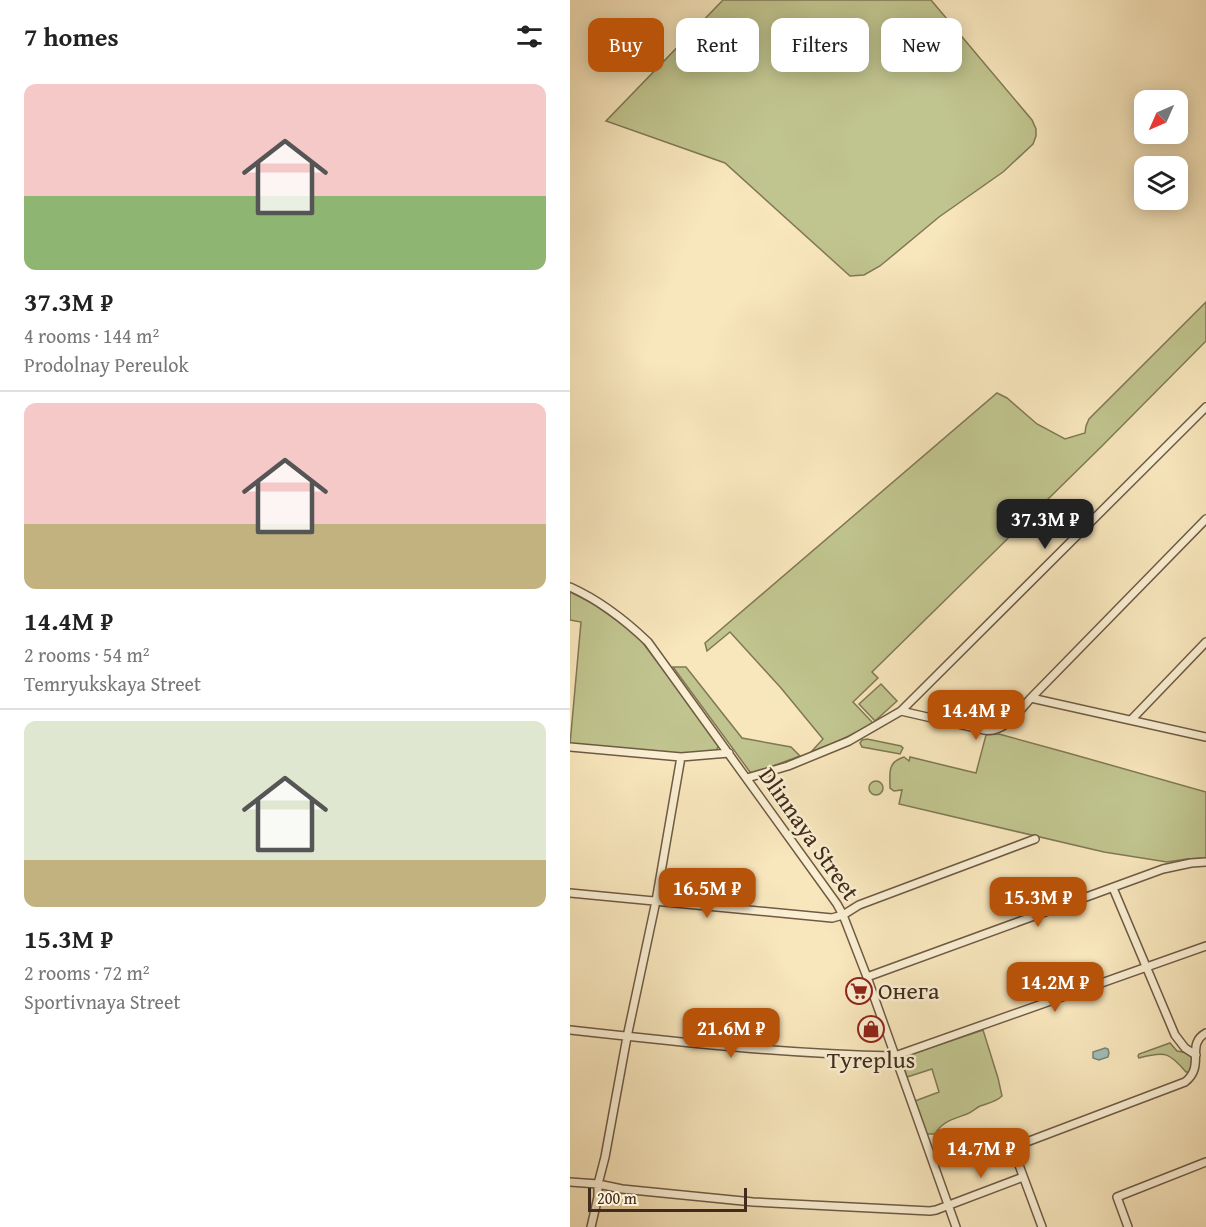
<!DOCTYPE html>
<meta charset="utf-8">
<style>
:root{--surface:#fff;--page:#f2f2f2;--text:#222;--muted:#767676;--line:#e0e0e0;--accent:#b45309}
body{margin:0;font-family:"Gentium Book Plus",serif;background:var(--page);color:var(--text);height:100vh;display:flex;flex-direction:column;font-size:22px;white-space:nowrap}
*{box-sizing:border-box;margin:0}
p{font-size:20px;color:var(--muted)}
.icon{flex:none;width:33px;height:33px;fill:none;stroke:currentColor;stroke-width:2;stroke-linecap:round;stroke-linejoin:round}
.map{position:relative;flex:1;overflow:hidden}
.drawer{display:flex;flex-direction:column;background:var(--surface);width:570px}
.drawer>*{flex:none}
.top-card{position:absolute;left:18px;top:18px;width:528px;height:54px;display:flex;gap:12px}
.needle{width:39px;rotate:225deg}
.fabs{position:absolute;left:564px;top:90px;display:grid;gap:12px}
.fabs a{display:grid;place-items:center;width:54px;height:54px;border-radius:12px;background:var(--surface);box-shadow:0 3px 15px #0003;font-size:30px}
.scale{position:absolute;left:18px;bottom:15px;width:159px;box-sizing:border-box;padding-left:6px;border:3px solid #412b1c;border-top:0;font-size:16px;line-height:21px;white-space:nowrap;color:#412b1c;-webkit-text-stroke:4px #faefd3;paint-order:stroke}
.price{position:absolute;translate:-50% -51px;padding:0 14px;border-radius:12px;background:var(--accent);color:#fff;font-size:20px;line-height:39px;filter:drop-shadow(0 2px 3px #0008)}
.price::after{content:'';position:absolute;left:50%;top:36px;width:18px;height:14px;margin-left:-9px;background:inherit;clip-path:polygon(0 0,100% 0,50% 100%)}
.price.active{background:#222;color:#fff}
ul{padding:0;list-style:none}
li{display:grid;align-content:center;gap:12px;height:318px;padding:0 24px}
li+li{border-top:2px solid var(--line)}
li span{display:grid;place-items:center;height:186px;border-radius:12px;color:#555}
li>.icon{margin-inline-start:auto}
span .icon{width:108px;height:108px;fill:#fffc;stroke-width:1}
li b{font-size:26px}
h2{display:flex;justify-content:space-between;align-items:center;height:72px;padding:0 24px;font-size:26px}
.pill{padding:0 21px;border-radius:12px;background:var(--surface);box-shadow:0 3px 15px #0003;font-size:21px;line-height:54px}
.pill.active{background:var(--accent);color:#fff}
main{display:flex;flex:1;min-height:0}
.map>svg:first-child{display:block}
.green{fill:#c0c48e;stroke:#807855;stroke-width:1.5}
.water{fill:#9fbeb7;stroke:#798379;stroke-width:1.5}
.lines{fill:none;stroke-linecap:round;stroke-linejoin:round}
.minor-casing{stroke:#6f5a44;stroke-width:10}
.minor{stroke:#faefd3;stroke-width:7}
.labels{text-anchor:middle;stroke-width:5;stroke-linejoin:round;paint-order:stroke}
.street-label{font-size:24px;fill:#412b1c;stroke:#faefd3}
.poi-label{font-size:24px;fill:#412b1c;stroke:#faefd3;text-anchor:start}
</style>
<main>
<section class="drawer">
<h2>7 homes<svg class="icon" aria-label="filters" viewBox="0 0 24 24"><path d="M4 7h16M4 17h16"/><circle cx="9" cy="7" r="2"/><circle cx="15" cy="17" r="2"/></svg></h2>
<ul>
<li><span style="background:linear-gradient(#f6c9c9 60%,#8fb573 0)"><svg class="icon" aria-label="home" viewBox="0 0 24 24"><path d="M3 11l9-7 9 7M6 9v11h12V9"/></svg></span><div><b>37.3M ₽</b><p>4 rooms · 144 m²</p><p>Prodolnay Pereulok</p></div></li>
<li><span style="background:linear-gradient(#f6c9c9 65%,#c2b280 0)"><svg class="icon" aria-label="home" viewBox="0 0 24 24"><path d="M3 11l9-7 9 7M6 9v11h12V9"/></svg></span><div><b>14.4M ₽</b><p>2 rooms · 54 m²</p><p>Temryukskaya Street</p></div></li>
<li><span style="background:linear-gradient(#dfe7d0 75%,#c2b280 0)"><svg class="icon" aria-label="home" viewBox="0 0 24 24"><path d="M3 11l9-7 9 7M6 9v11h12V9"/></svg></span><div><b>15.3M ₽</b><p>2 rooms · 72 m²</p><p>Sportivnaya Street</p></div></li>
</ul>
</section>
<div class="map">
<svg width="636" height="1227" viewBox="0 0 636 1227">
<rect width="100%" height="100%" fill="#f8e6bc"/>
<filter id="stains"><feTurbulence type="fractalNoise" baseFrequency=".00333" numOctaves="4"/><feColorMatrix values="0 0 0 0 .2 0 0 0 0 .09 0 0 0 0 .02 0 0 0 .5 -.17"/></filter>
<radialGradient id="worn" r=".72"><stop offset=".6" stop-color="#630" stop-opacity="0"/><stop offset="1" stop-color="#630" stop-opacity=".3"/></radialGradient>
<path class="green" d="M153,0H361L462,120L466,129V136L463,144L433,172L369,217L310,266L294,275L280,276L155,163L36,121Z
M636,302V341L532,446L302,672L308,678L283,702L303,723C283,735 263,744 241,752L253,739L211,688L160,632L137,651L135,643L427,393L437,398L467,424L495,439L515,433L516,426L519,419Z
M0,592L22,603L66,634L148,741L149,745L146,751L109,755L0,744L11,622L0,620Z
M103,667H116L172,738L221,747L230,756L184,773L180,772Z
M311,684L327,701L305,721L289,704Z
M429,734L498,753L636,792V858L617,859L597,862L534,852L329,804L332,790L324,791L320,788C320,773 317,762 334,757L339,761L340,757L406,773L416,735Z
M297,739L331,746L333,748L330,754L325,753L292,747L290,743L292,740Z
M299 788a7 7 0 1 1 14 0a7 7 0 1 1-14 0Z
M413,1030L428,1078L432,1096C426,1102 418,1103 410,1106C406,1108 402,1112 397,1114C384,1119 372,1121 365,1134H357L345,1101L369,1092L362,1069L337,1077L330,1058Z
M600,1043L607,1051C624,1053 626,1058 619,1072H616C599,1052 595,1051 569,1058L568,1056L569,1054Z"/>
<path class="water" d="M535,1048L538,1049L539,1053L538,1057L529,1060L523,1058V1052Z"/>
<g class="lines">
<defs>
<path id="minor" d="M0,587C29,600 55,620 78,642L267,904L273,915L297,977L386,1227
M461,698L636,519
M331,711L636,407
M561,720L636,642
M0,747L111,757L159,753
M177,778L218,766L279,741L331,711L414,730C435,733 448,712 461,698L636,737
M543,888L605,1035L615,1048L626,1055
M0,893L262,918L273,915L289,905L465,839
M297,977L593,869L621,863L636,862
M0,1030C108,1042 216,1054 325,1056L636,946
M0,1182L28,1184L52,1189L183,1202L360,1211L366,1210L453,1177
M21,1227L28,1197V1184L35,1157L57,1037L86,901L111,757
M472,1227L446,1157L449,1147L454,1143L615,1082C636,1066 615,1044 636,1033
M558,1227L547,1197L636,1162"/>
</defs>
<use href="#minor" class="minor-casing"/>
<use href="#minor" class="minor"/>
</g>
<defs>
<symbol id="supermarket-ring" viewBox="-11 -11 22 22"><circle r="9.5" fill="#faefd3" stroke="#8f2418" stroke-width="1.5"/><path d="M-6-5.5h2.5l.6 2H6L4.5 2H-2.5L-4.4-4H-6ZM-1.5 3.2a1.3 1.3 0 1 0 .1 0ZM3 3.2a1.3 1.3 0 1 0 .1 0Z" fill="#8f2418"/></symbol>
<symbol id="shop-ring" viewBox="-11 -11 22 22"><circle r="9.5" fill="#faefd3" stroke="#8f2418" stroke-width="1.5"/><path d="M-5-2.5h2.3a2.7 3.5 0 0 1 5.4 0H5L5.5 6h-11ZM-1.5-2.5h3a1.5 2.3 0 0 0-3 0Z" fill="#8f2418"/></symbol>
</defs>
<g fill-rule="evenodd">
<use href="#supermarket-ring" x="274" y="976" width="30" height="30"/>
<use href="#shop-ring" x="286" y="1014" width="30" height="30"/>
</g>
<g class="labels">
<g class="street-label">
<text transform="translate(239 834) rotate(55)" y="8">Dlinnaya Street</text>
</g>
<g class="poi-label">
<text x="308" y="999">Онега</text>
<text x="301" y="1068" text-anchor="middle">Tyreplus</text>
</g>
</g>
<rect width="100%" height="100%" filter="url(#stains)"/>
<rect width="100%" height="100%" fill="url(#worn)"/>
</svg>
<div class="fabs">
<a><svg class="needle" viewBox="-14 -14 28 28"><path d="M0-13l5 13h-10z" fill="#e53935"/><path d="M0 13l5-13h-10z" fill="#767676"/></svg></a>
<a><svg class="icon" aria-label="layers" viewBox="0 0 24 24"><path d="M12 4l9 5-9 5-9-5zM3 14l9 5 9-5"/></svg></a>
</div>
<div class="scale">200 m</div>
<b class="price active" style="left:475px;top:550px">37.3M ₽</b>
<b class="price" style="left:406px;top:741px">14.4M ₽</b>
<b class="price" style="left:137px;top:919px">16.5M ₽</b>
<b class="price" style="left:468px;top:928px">15.3M ₽</b>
<b class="price" style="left:485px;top:1013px">14.2M ₽</b>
<b class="price" style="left:161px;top:1059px">21.6M ₽</b>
<b class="price" style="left:411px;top:1179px">14.7M ₽</b>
<div class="top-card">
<a class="pill active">Buy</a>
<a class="pill">Rent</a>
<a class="pill">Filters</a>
<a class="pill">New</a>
</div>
</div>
</main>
